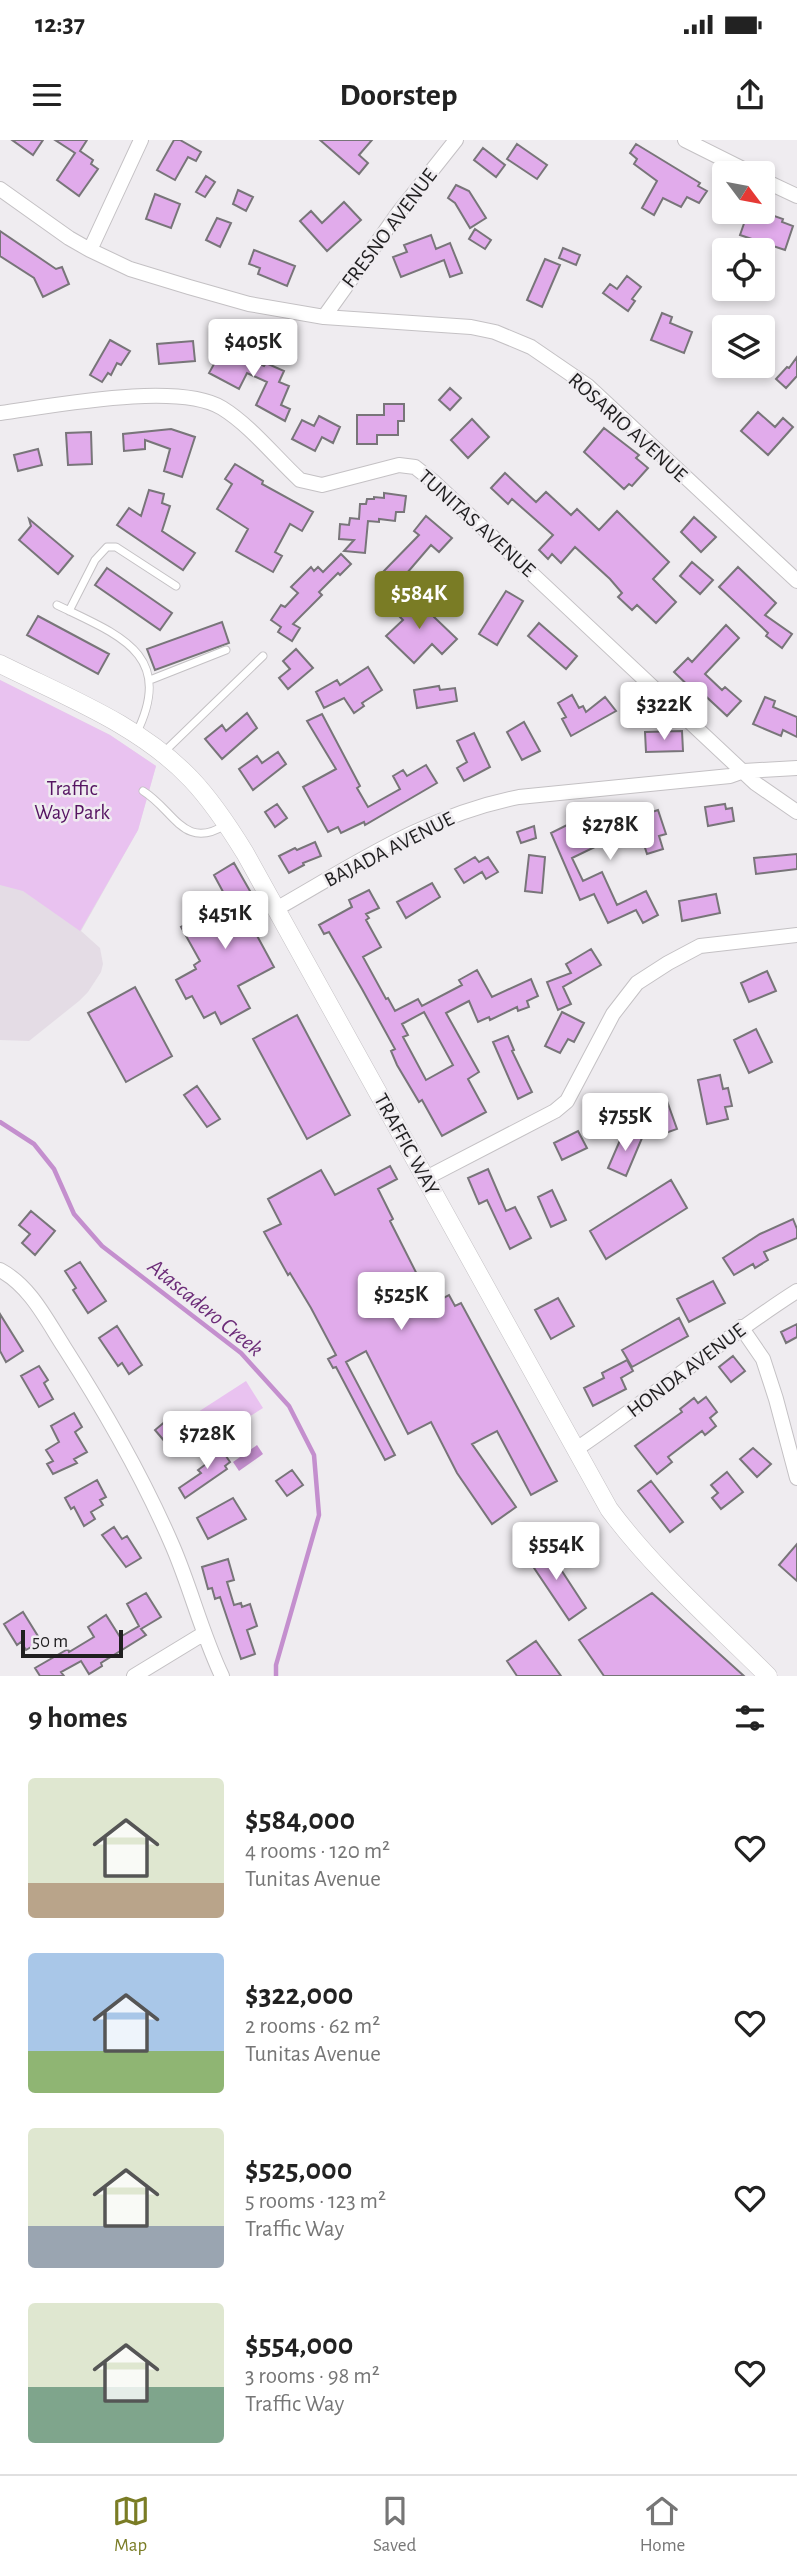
<!DOCTYPE html>
<meta charset="utf-8">
<style>
:root{--surface:#fff;--page:#f6f6f6;--text:#222;--muted:#767676;--line:#e0e0e0;--accent:#7a7c25}
body{margin:0;font-family:"Alegreya Sans",sans-serif;background:var(--page);color:var(--text);height:100vh;display:flex;flex-direction:column;font-size:26px;white-space:nowrap}
*{box-sizing:border-box;margin:0}
p{font-size:23px;color:var(--muted)}
.icon{flex:none;width:38px;height:38px;fill:none;stroke:currentColor;stroke-width:2;stroke-linecap:round;stroke-linejoin:round}
.map{position:relative;height:1536px;overflow:hidden}
.panel{display:flex;flex-direction:column;background:var(--surface);flex:1}
.panel>*{flex:none}
.needle{width:46px;rotate:122deg}
.controls{position:absolute;left:712px;top:21px;display:grid;gap:14px}
.controls a{display:grid;place-items:center;width:63px;height:63px;border-radius:7px;background:var(--surface);box-shadow:0 4px 10px #0003;font-size:35px}
.scale{position:absolute;left:21px;bottom:18px;width:102px;box-sizing:border-box;padding-left:7px;border:4px solid #201f20;border-top:0;font-size:19px;line-height:24px;white-space:nowrap;color:#201f20;-webkit-text-stroke:5px #efecf0;paint-order:stroke}
.price{position:absolute;translate:-50% -60px;padding:0 16px;border-radius:7px;background:#fff;color:#222;font-size:23px;line-height:46px;filter:drop-shadow(0 2px 4px #0008)}
.price::after{content:'';position:absolute;left:50%;top:42px;width:21px;height:16px;margin-left:-10px;background:inherit;clip-path:polygon(0 0,100% 0,50% 100%)}
.price.current{background:var(--accent);color:#fff}
ul{padding:0;list-style:none}
li{display:flex;align-items:center;gap:21px;height:175px;padding:0 28px}
li span{display:grid;place-items:center;flex:none;width:196px;height:140px;border-radius:7px;color:#555}
li>.icon{margin-inline-start:auto}
span .icon{width:84px;height:84px;fill:#fffc;stroke-width:1}
li b{font-size:30px}
h2{display:flex;justify-content:space-between;align-items:center;height:84px;padding:0 28px;font-size:30px}
.status{display:flex;justify-content:space-between;align-items:center;height:49px;padding:0 35px;background:var(--surface);direction:ltr}
.status svg{height:19px;fill:currentColor}
header{display:flex;justify-content:space-between;align-items:center;height:91px;padding:0 28px;background:var(--surface);font-size:32px;font-weight:700}
.tabs{display:flex;justify-content:space-around;align-items:center;height:98px;border-top:2px solid var(--line);background:var(--surface);font-size:19px;color:var(--muted)}
.tabs a{display:grid;justify-items:center;gap:4px}
.tabs .current{color:var(--accent)}
.map>svg:first-child{display:block}
.built{fill:#e4dce5}
.green{fill:#e9c2f0}
.water{fill:#c48fce}
.lines{fill:none;stroke-linecap:round;stroke-linejoin:round}
.stream{stroke:#c48fce;stroke-width:4.5}
.building{fill:#e1abeb;stroke:#787579;stroke-width:2;fill-rule:evenodd}
.service-casing{stroke:#c4c1c4;stroke-width:9}
.minor-casing{stroke:#c4c1c4;stroke-width:16}
.tertiary-casing{stroke:#c4c1c4;stroke-width:19}
.service{stroke:#fff;stroke-width:7}
.minor{stroke:#fff;stroke-width:14}
.tertiary{stroke:#fff;stroke-width:18}
.labels{text-anchor:middle;stroke-width:5;stroke-linejoin:round;paint-order:stroke}
.street-label{font-size:21px;fill:#201f20;stroke:#efecf0}
.park-label{font-size:21px;fill:#551461;stroke:#efecf0}
.water-label{font-size:23px;font-style:italic;fill:#6c2c78;stroke:#efecf0}
</style>
<div class="status"><b>12:37</b><svg viewBox="0 0 49 12"><path d="M0 12V9h3v3zM5 12V6h3v6zM10 12V3h3v9zM15 12V0h3v12zM26 1h20v11H26zM47 4h2v5h-2z"/></svg></div>
<header><svg class="icon" aria-label="menu" viewBox="0 0 24 24"><path d="M4 6h16M4 12h16M4 18h16"/></svg>Doorstep<svg class="icon" aria-label="share" viewBox="0 0 24 24"><path d="M12 15V3M7 8l5-5 5 5M5 13v7h14v-7"/></svg></header>
<div class="map">
<svg width="797" height="1536" viewBox="0 0 797 1536">
<rect width="100%" height="100%" fill="#efecf0"/>
<path class="built" d="M0,540L110,595L156,626L138,690L81,791L100,808L103,824L101,832L88,852L79,861L29,901L0,900Z"/>
<path class="green" d="M0,540L110,595L156,626L138,690L80,791L23,751L0,745Z
M246,1241L263,1268L215,1298L198,1272Z"/>
<path class="water" d="M257,1305L263,1314L239,1331L233,1322Z"/>
<g class="lines">
<path class="stream" d="M0,982L34,1004L54,1029L74,1074L102,1106L241,1213L289,1266L314,1315L319,1375L276,1525V1536"/>
</g>
<path class="building" d="M12,0H43L33,15Z
M55,0H87L80,11L93,20L91,24L98,29L79,56L57,40L75,13Z
M174,0H180L201,12L196,21L188,17L175,40L157,30Z
M320,0H372L359,15L368,23L359,34Z
M517,4L547,25L537,39L507,19Z
M636,4L700,43L698,46L707,51L699,63L687,57L681,67L663,58L654,75L642,68L657,41L634,24L637,19L630,13Z
M483,8L505,25L496,37L474,20Z
M206,36L215,42L205,57L196,52Z
M456,45L469,51L486,78L470,88L455,63L448,58Z
M238,50L253,57L246,71L233,64Z
M155,54L180,64L171,88L146,79Z
M344,62L361,80L327,111L300,81L311,71L322,83Z
M748,72H763L783,79L782,82L793,86L785,110L740,95Z
M217,78L231,83L220,107L206,100Z
M475,89L491,100L485,109L469,99Z
M0,91L56,129L62,127L69,144L43,157L34,138L0,116Z
M431,95L436,109L450,103L462,133L450,137L444,120L401,137L393,117L407,112L404,105Z
M563,108L580,115L576,125L559,118Z
M254,110L295,126L287,146L258,134L260,128L249,124Z
M545,119L560,125L542,167L527,160Z
M627,136L641,147L632,159L635,161L628,171L603,153L610,144L617,149Z
M662,173L672,177L670,183L692,192L684,213L651,200Z
M110,200L130,211L121,225L117,223L111,235L108,233L102,242L90,235Z
M193,201L195,221L159,224L157,204Z
M224,206L264,226L266,223L284,231L279,242L289,246L281,265L290,269L285,281L256,265L267,242L247,233L239,249L209,233Z
M797,217V236L786,248L776,239L787,227L789,228Z
M450,248L461,258L450,270L439,260Z
M384,264H404V281H398V295H377V304H357V275H384Z
M758,272L775,287L783,278L793,287L768,315L741,291Z
M319,276L340,287L333,303L322,297L315,311L292,299L302,280L314,286Z
M472,279L489,297L468,318L451,300Z
M604,288L639,315L636,318L648,328L632,346L629,344L624,349L584,312Z
M171,289L195,297L182,337L164,331L170,309L145,300V309L124,311L123,294Z
M91,292L92,324L68,325L66,293Z
M38,309L42,325L18,331L14,315Z
M235,324L263,341L262,344L313,372L302,391L290,384L275,412L282,416L273,432L236,411L248,389L217,369L232,344L225,339Z
M505,333L536,362L546,352L571,375L577,369L599,390L617,371L669,422L653,439L676,462L656,483L637,465L632,470L618,457L622,453L610,439L575,407L561,423L552,414L548,419L539,410L553,395L512,359L508,364L491,348Z
M149,350L164,354L162,363L170,366L162,391L195,413L183,430L117,385L129,368L141,376Z
M384,353L406,356L404,372H396L395,381L379,379V382L368,381L365,413L344,411L354,400L339,399L340,384L349,385L350,378L359,379L360,364H366L367,359H374V357L384,358Z
M426,376L452,398L439,412L431,405L395,447L381,434L419,395L414,391Z
M694,377L716,397L701,412L681,392Z
M29,379L73,416L58,434L19,400L31,386Z
M341,414L351,424L340,435L338,433L319,452L322,455L293,484L300,488L292,501L278,492L281,487L271,480L281,465L285,467L298,453L291,447L311,427L314,431L318,427L323,432Z
M692,422L713,440L700,454L680,436Z
M738,427L776,463L765,475L792,494L782,508L766,496L768,493L719,447Z
M107,428L172,473L160,490L95,445Z
M506,451L523,461L497,505L479,494Z
M410,454L457,499L442,514L432,504L414,523L386,496L403,480L394,471Z
M38,476L109,514L98,534L27,495Z
M222,482L229,503L155,530L147,509Z
M539,483L577,516L566,529L528,496Z
M726,485L739,498L705,534L722,550L725,547L741,561L727,576L700,551L697,554L674,532L688,518L692,522Z
M296,509L313,528L288,549L279,538L290,529L283,521Z
M368,527L382,550L362,563L364,566L354,573L344,558L324,568L316,552L337,540L340,545Z
M439,546L440,550L455,548L457,561L417,568L414,550Z
M572,555L579,568L583,566L586,572L605,557L616,571L571,596L562,579L566,577L558,563Z
M765,557L775,561L773,567L797,577V597L783,590L781,596L753,584Z
M247,573L257,588L222,619L205,599L222,585L226,591Z
M322,574L360,646L357,648L368,667L400,649L393,636L403,630L407,636L426,625L437,643L365,685L364,682L341,693L338,687L328,692L303,647L336,629L307,581Z
M524,582L540,611L522,620L507,592Z
M682,591L683,611L646,612L645,592Z
M474,593L490,627L464,641L457,628L467,622L457,601Z
M278,612L286,624L253,650L239,629L257,616L262,623Z
M277,664L287,678L275,687L265,672Z
M725,664L726,669L732,668L734,681L708,686L705,667Z
M658,670L666,694L659,696L663,709L647,714L638,686L572,718L583,741L602,732L617,765L646,751L658,775L643,783L636,770L608,783L594,754L580,760L551,693L567,685L571,691L581,686L584,692L618,677L621,682Z
M534,686L536,698L521,703L517,692Z
M315,702L321,716L303,723L304,725L289,733L279,716L295,708L297,710Z
M797,714V729L756,734L754,718Z
M529,715L545,717L542,753L525,751Z
M475,717L479,722L488,717L498,732L486,739L482,732L464,743L455,729Z
M234,723L262,772L248,779L274,827L238,846L250,868L221,884L215,872L204,878L192,856L186,859L176,840L196,829L194,825L200,821L181,787L228,761L214,735Z
M432,743L440,757L406,778L397,762Z
M369,750L379,768L366,774L369,778L366,780L381,807L363,817L386,859L388,858L395,871L418,859L422,866L462,845L459,840L477,830L492,857L531,839L538,856L527,861L529,867L518,871L517,867L490,880L489,877L478,882L469,861L446,873L479,932L468,939L486,972L442,996L422,960L419,962L397,925L391,911L395,909L362,849L329,792L324,794L319,785L352,767L349,760ZM424,872L453,925L426,940L403,897L408,895L402,884Z
M716,754L720,773L682,781L679,761Z
M591,809L601,825L563,847L571,864L558,870L547,842L571,833L566,824Z
M767,831L776,851L749,862L741,843Z
M135,847L172,916L126,942L88,873Z
M562,872L584,883L574,902L568,899L560,913L545,906Z
M297,875L350,975L307,999L253,899Z
M756,889L772,922L749,933L734,900Z
M508,896L514,910L512,911L532,952L518,959L493,902Z
M720,935L723,949L728,948L732,966L725,967L728,979L707,984L698,940Z
M197,946L220,979L207,987L184,955Z
M667,961L677,989L660,995L649,966Z
M578,991L587,1008L562,1020L554,1003Z
M624,991L642,998L626,1036L608,1028Z
M390,1026L397,1039L378,1049L393,1079L390,1081L432,1164L449,1155L455,1166L461,1163L557,1341L531,1355L497,1291L472,1304L516,1367L492,1384L457,1333L431,1282L408,1294L366,1211L346,1222L395,1315L385,1320L336,1227L333,1228L328,1219L336,1215L311,1168L290,1133L288,1135L264,1092L281,1084L268,1059L321,1030L335,1055Z
M488,1029L506,1071L515,1067L531,1098L510,1109L487,1060L479,1064L468,1038Z
M671,1040L687,1068L606,1119L590,1091Z
M552,1050L566,1080L551,1087L538,1057Z
M31,1071L55,1091L35,1115L22,1103L30,1094L19,1085Z
M793,1079L797,1089V1098L764,1112L768,1120L755,1128L753,1124L734,1135L723,1118L760,1094Z
M80,1122L106,1161L88,1173L73,1150L76,1148L65,1131Z
M713,1141L725,1163L689,1182L677,1159Z
M558,1158L574,1186L551,1199L535,1170Z
M0,1174L23,1211L6,1222L0,1211Z
M679,1178L688,1196L632,1227L622,1210Z
M797,1184V1197L786,1203L781,1192Z
M117,1186L142,1225L129,1234L122,1223L118,1226L99,1198Z
M733,1216L745,1231L731,1242L719,1227Z
M627,1220L633,1231L621,1238L626,1249L593,1266L584,1248L604,1238L602,1233Z
M39,1226L48,1240L44,1243L53,1259L39,1267L21,1236Z
M706,1257L717,1272L710,1278L716,1286L705,1295L702,1291L668,1317L672,1322L657,1334L635,1306L682,1272L680,1269L694,1258L698,1263Z
M74,1273L82,1287L75,1292L87,1312L74,1319L77,1323L53,1334L47,1324L53,1321L46,1310L59,1302L51,1286Z
M173,1275L184,1289L166,1303L155,1290Z
M218,1304L230,1322L225,1326L227,1329L185,1358L179,1348L201,1333L198,1330L210,1321L205,1313Z
M753,1308L771,1324L757,1337L740,1319Z
M292,1330L303,1345L287,1356L276,1341Z
M727,1332L743,1352L721,1369L712,1358L718,1353L711,1345Z
M97,1340L106,1357L100,1360L103,1365L91,1372L95,1379L84,1386L74,1367L71,1369L65,1358Z
M651,1341L683,1382L670,1392L638,1351Z
M233,1358L246,1379L208,1399L197,1378Z
M114,1387L122,1399L127,1396L141,1418L126,1427L102,1395Z
M797,1404V1441L779,1425Z
M542,1405L558,1425L586,1468L569,1480L526,1416Z
M228,1419L234,1440L227,1442L234,1465L241,1463L242,1467L250,1464L257,1486L247,1490L255,1514L241,1519L220,1457L215,1459L212,1448L208,1449L202,1427Z
M146,1453L161,1477L141,1489L146,1495L101,1523L102,1526L89,1534L81,1521L61,1532L64,1536H40L35,1528L68,1509L69,1512L94,1497L88,1487L106,1475L120,1497L139,1486L127,1464Z
M652,1453L744,1536H604L579,1500Z
M23,1472L41,1501L26,1510L21,1502L17,1505L4,1484Z
M536,1501L561,1536H517L507,1521Z"/>
<g class="lines">
<defs>
<path id="service" d="M57,465C119,495 176,514 136,594
M69,471L95,420L107,407H116L176,446
M150,540L226,510
M163,613L263,516
M143,651C174,670 184,711 225,685"/>
<path id="minor" d="M685,0L751,33
M763,40L797,56
M0,49L69,98L90,110L130,129L189,147L249,164L324,177L471,187L495,192L531,207L588,246L797,441
M90,110L141,0
M324,177L399,72L456,0
M0,273C52,266 178,241 222,268C251,286 275,317 300,340L322,345L399,325L415,327L434,342L755,643L797,672
M276,769C357,723 427,675 519,657L730,636L744,631L797,628
M426,1038L555,971L567,961L613,874L637,843L668,823L700,806L797,795
M0,1130C30,1146 46,1179 64,1207C105,1271 143,1337 173,1407C191,1449 202,1494 222,1536
M741,1187L763,1219L776,1259L797,1338
M575,1310C651,1259 720,1200 797,1151
M134,1536L203,1494"/>
<path id="tertiary" d="M0,524C66,557 140,585 191,639C212,661 229,687 245,713L609,1369C655,1431 714,1482 768,1536"/>
</defs>
<use href="#service" class="service-casing"/>
<use href="#minor" class="minor-casing"/>
<use href="#tertiary" class="tertiary-casing"/>
<use href="#service" class="service"/>
<use href="#minor" class="minor"/>
<use href="#tertiary" class="tertiary"/>
</g>
<g class="labels">
<g class="street-label">
<text transform="translate(389 88) rotate(-53)" y="7">FRESNO AVENUE</text>
<text transform="translate(628 287) rotate(42)" y="7">ROSARIO AVENUE</text>
<text transform="translate(477 383) rotate(42)" y="7">TUNITAS AVENUE</text>
<text transform="translate(389 709) rotate(-27)" y="7">BAJADA AVENUE</text>
<text transform="translate(407 1004) rotate(61)" y="7">TRAFFIC WAY</text>
<text transform="translate(686 1230) rotate(-37)" y="7">HONDA AVENUE</text>
</g>
<g class="park-label">
<text x="72" y="655">Traffic<tspan x="72" dy="24">Way Park</tspan></text>
</g>
<g class="water-label">
<text transform="translate(206 1167) rotate(39)" y="8">Atascadero Creek</text>
</g>
</g>
</svg>
<div class="controls">
<a><svg class="needle" viewBox="-14 -14 28 28"><path d="M0-13l5 13h-10z" fill="#e53935"/><path d="M0 13l5-13h-10z" fill="#767676"/></svg></a>
<a><svg class="icon" aria-label="locate" viewBox="0 0 24 24"><circle cx="12" cy="12" r="6"/><path d="M12 2v4M12 18v4M2 12h4M18 12h4"/></svg></a>
<a><svg class="icon" aria-label="layers" viewBox="0 0 24 24"><path d="M12 4l9 5-9 5-9-5zM3 14l9 5 9-5"/></svg></a>
</div>
<div class="scale">50 m</div>
<b class="price" style="left:253px;top:239px">$405K</b>
<b class="price current" style="left:419px;top:491px">$584K</b>
<b class="price" style="left:664px;top:602px">$322K</b>
<b class="price" style="left:610px;top:722px">$278K</b>
<b class="price" style="left:225px;top:811px">$451K</b>
<b class="price" style="left:625px;top:1013px">$755K</b>
<b class="price" style="left:401px;top:1192px">$525K</b>
<b class="price" style="left:207px;top:1331px">$728K</b>
<b class="price" style="left:556px;top:1442px">$554K</b>
</div>
<section class="panel">
<h2>9 homes<svg class="icon" aria-label="filters" viewBox="0 0 24 24"><path d="M4 7h16M4 17h16"/><circle cx="9" cy="7" r="2"/><circle cx="15" cy="17" r="2"/></svg></h2>
<ul>
<li><span style="background:linear-gradient(#dfe7d0 75%,#b9a48a 0)"><svg class="icon" aria-label="home" viewBox="0 0 24 24"><path d="M3 11l9-7 9 7M6 9v11h12V9"/></svg></span><div><b>$584,000</b><p>4 rooms · 120 m²</p><p>Tunitas Avenue</p></div><svg class="icon" aria-label="heart" viewBox="0 0 24 24"><path d="M12 20l-8-8c-3-5 5-10 8-4 3-6 11-1 8 4z"/></svg></li>
<li><span style="background:linear-gradient(#a9c7e8 70%,#8fb573 0)"><svg class="icon" aria-label="home" viewBox="0 0 24 24"><path d="M3 11l9-7 9 7M6 9v11h12V9"/></svg></span><div><b>$322,000</b><p>2 rooms · 62 m²</p><p>Tunitas Avenue</p></div><svg class="icon" aria-label="heart" viewBox="0 0 24 24"><path d="M12 20l-8-8c-3-5 5-10 8-4 3-6 11-1 8 4z"/></svg></li>
<li><span style="background:linear-gradient(#dfe7d0 70%,#9aa5b1 0)"><svg class="icon" aria-label="home" viewBox="0 0 24 24"><path d="M3 11l9-7 9 7M6 9v11h12V9"/></svg></span><div><b>$525,000</b><p>5 rooms · 123 m²</p><p>Traffic Way</p></div><svg class="icon" aria-label="heart" viewBox="0 0 24 24"><path d="M12 20l-8-8c-3-5 5-10 8-4 3-6 11-1 8 4z"/></svg></li>
<li><span style="background:linear-gradient(#dfe7d0 60%,#7fa58c 0)"><svg class="icon" aria-label="home" viewBox="0 0 24 24"><path d="M3 11l9-7 9 7M6 9v11h12V9"/></svg></span><div><b>$554,000</b><p>3 rooms · 98 m²</p><p>Traffic Way</p></div><svg class="icon" aria-label="heart" viewBox="0 0 24 24"><path d="M12 20l-8-8c-3-5 5-10 8-4 3-6 11-1 8 4z"/></svg></li>
</ul>
</section>
<nav class="tabs">
<a class="current"><svg class="icon" aria-label="map" viewBox="0 0 24 24"><path d="M3 6l6-2 6 2 6-2v14l-6 2-6-2-6 2zM9 4v14M15 6v14"/></svg>Map</a>
<a><svg class="icon" aria-label="saved" viewBox="0 0 24 24"><path d="M7 4h10v16l-5-4-5 4z"/></svg>Saved</a>
<a><svg class="icon" aria-label="home" viewBox="0 0 24 24"><path d="M3 11l9-7 9 7M6 9v11h12V9"/></svg>Home</a>
</nav>
